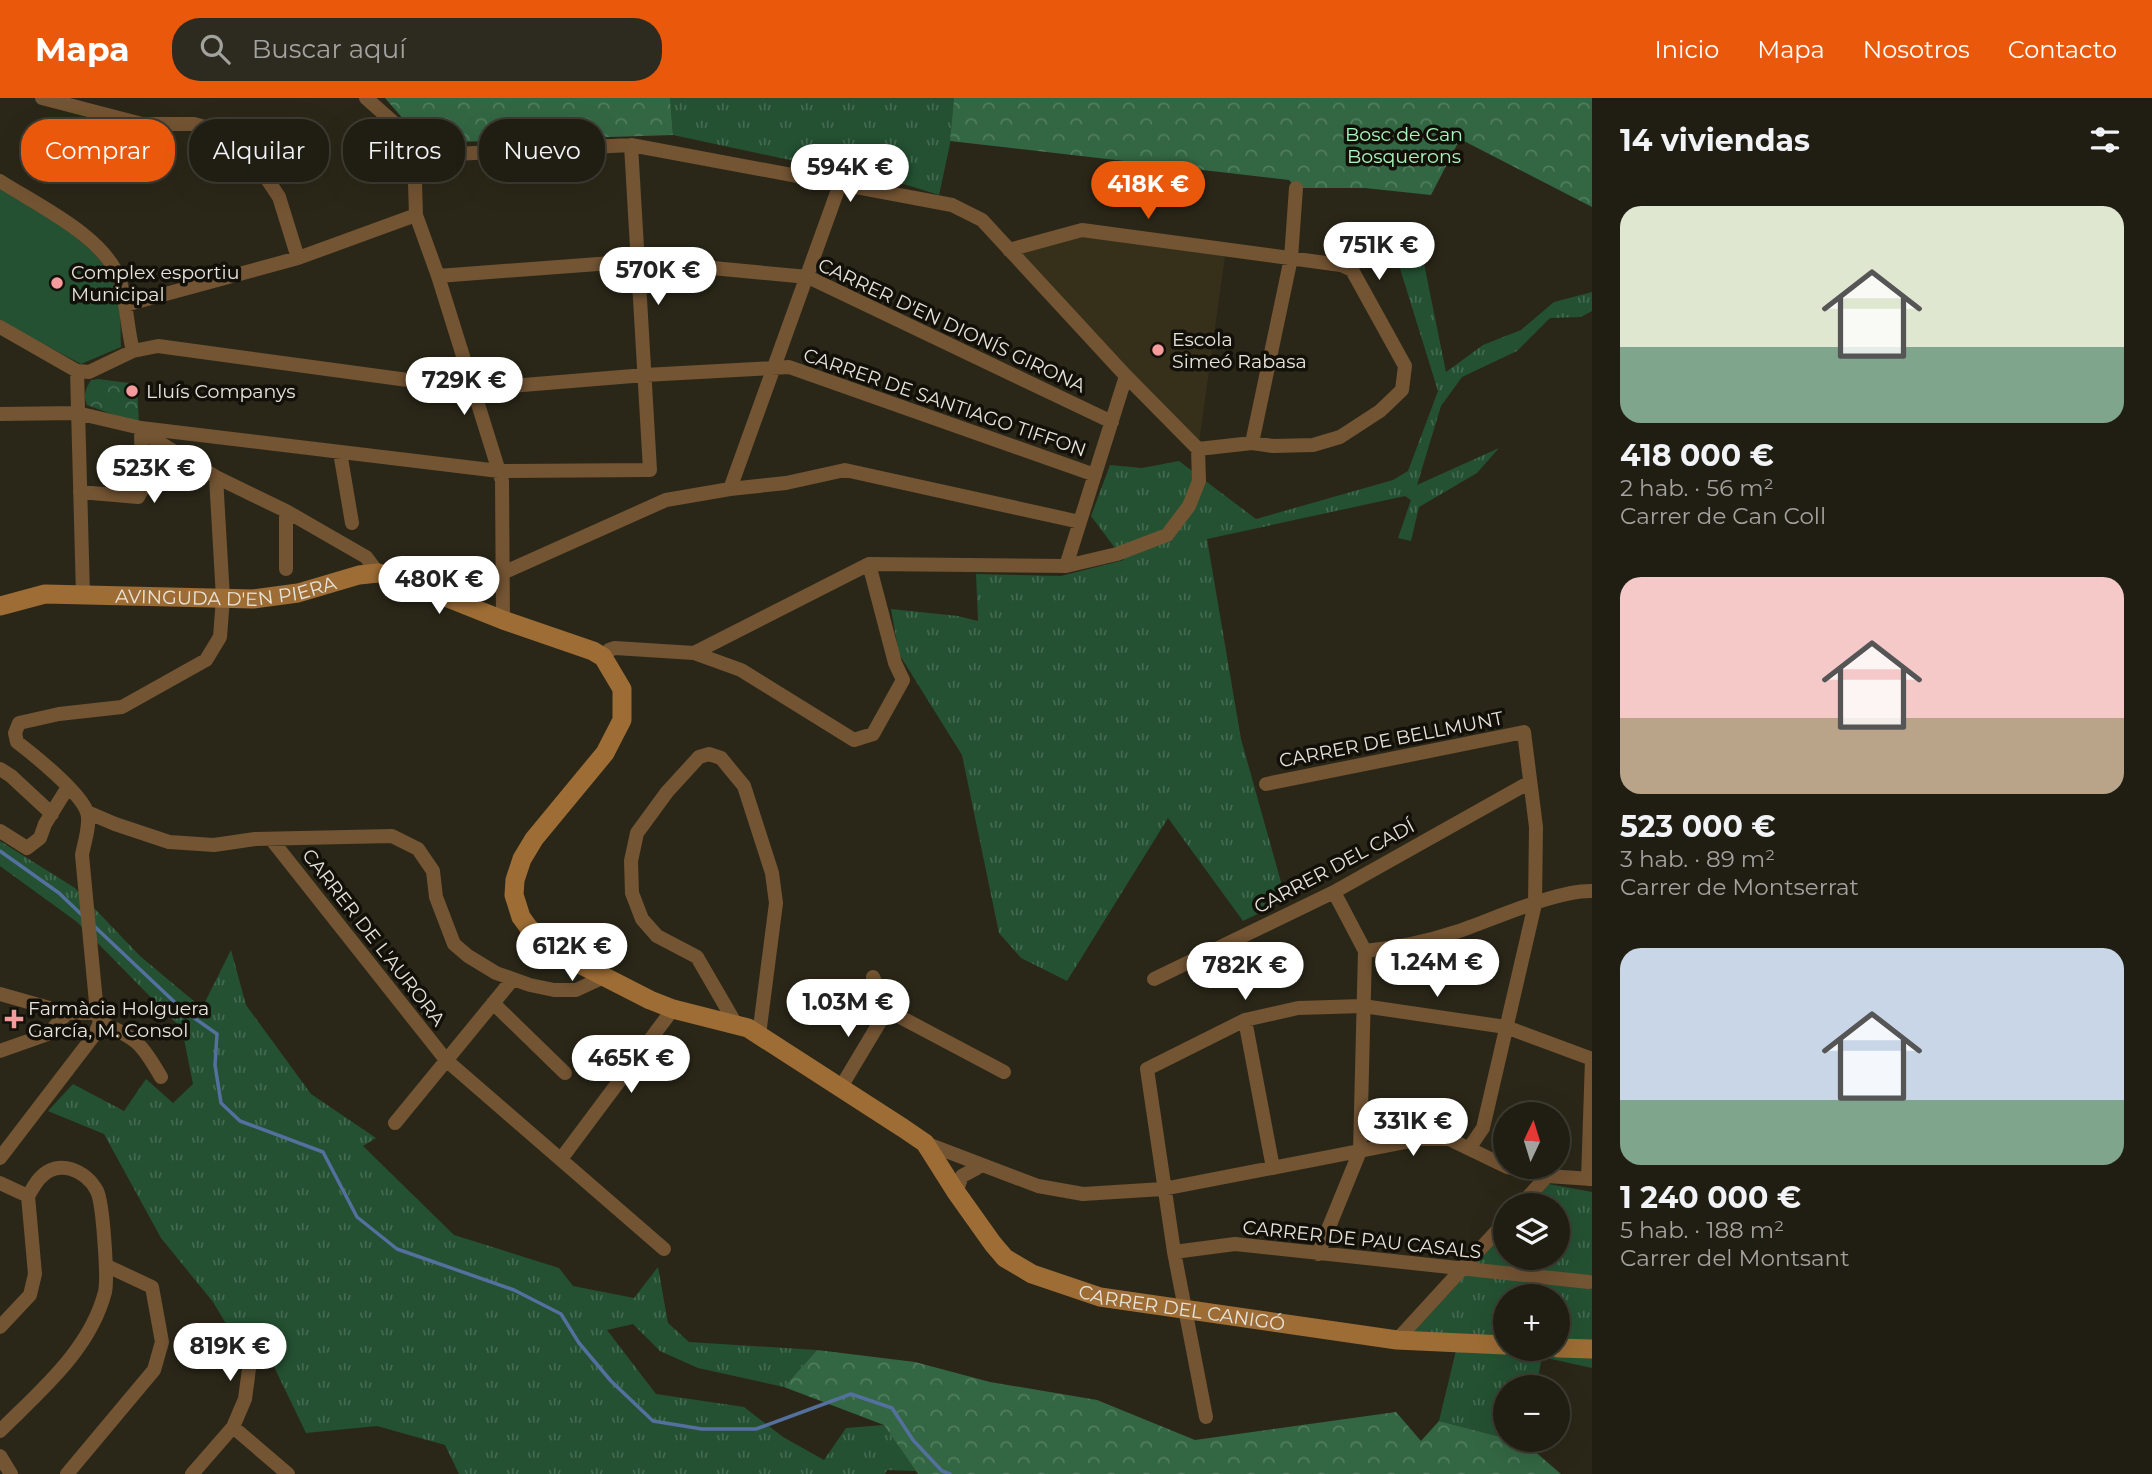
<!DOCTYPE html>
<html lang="es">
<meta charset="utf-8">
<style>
:root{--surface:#201d12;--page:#2d2a20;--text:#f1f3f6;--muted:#a2a29f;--line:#3d3b32;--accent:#ea580c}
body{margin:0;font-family:Montserrat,sans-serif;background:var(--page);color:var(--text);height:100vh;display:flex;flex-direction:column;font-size:26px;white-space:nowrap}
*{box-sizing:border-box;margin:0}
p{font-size:23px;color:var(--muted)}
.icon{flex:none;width:38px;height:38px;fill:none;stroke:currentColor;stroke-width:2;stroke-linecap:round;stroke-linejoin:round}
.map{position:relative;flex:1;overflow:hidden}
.details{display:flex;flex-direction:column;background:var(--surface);width:560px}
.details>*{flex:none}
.banner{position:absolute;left:21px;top:21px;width:665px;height:63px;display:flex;gap:14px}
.needle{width:46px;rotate:4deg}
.controls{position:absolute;left:1493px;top:1004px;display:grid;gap:14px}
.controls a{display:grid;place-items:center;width:77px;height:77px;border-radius:50%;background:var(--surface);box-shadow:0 7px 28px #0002,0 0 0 2px var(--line);font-size:35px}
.price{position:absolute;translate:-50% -60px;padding:0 16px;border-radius:24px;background:#fff;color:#222;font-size:23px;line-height:46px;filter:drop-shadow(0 2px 4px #0008)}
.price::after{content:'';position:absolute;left:50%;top:42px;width:21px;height:16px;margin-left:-10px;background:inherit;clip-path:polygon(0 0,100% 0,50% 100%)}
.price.selected{background:var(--accent);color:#fff}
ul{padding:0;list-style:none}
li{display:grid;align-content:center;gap:14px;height:371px;padding:0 28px}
li span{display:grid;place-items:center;height:217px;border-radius:21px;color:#555}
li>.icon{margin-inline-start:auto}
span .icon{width:126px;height:126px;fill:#fffc;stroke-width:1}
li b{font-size:30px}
h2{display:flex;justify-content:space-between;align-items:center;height:84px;padding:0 28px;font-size:30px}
.tag{padding:0 24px;border-radius:28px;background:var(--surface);box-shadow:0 7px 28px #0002,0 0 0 2px var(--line);font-size:24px;line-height:63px}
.tag.selected{background:var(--accent);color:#fff}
header{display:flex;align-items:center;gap:42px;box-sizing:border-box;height:98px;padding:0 35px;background:var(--accent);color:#fff}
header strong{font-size:33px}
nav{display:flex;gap:38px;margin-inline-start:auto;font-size:24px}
.search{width:490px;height:63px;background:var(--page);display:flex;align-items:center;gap:18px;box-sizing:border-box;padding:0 24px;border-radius:28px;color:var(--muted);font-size:26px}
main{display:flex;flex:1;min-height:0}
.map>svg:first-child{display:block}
.built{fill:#36301b}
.grass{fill:url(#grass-tufts);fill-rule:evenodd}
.forest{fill:url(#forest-crowns)}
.park{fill:url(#park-crowns)}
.pitch{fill:#245132}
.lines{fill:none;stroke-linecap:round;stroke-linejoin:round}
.stream{stroke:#54709e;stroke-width:3.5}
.street{stroke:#735433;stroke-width:14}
.secondary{stroke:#9e6d35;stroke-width:19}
.poi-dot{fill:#f59b9b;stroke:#121009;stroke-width:2.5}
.labels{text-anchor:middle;stroke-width:7;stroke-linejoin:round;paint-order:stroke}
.park-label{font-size:19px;fill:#a8f7bd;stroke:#121009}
.poi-label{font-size:19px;fill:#e6e4da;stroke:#121009;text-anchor:start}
.street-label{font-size:19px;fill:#e6e4da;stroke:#121009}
</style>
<header>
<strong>Mapa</strong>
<div class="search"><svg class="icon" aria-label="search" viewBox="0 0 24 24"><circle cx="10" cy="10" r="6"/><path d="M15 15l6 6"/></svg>Buscar aquí</div>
<nav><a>Inicio</a><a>Mapa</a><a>Nosotros</a><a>Contacto</a></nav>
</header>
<main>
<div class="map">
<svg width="1592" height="1376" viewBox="0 0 1592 1376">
<defs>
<pattern id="grass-tufts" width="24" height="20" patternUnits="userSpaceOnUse" patternTransform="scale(1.75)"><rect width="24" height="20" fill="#245132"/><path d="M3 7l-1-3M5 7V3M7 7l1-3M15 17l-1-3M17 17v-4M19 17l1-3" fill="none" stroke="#446a4f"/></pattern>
<pattern id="forest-crowns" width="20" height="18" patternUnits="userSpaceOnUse" patternTransform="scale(1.75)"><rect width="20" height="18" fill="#336743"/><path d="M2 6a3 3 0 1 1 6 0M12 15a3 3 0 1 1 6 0" fill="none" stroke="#517d5e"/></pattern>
<pattern id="park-crowns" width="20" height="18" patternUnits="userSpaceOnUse" patternTransform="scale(1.75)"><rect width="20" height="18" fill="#245132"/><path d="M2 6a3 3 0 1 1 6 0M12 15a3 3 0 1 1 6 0" fill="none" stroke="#446a4f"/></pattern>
</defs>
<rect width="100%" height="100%" fill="#2b2718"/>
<path class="built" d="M1082,132L1226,151L1198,351L1009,152Z"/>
<path class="grass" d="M670,0H954L950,46L939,97L907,87L673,37Z
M1418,136L1446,274L1483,247L1521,232L1554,204L1592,194V213L1581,219L1550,220L1517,253L1462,279L1441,308L1417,387L1499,350L1477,375L1419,409L1411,443L1398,440L1411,402L1405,398L1207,441L1241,641L1286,802L1243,823L1168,720L1067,883L1021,860L999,835L962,657L899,556L891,511L958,518L978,523L976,476L1061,478L1124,462L1091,418L1110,367L1142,370L1179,363L1256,421L1393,382L1408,373L1438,293L1393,148Z
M0,743L75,790L140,858L202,910L231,852L246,907L311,996L376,1040L363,1048L454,1137L559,1170L573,1188L634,1200L658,1169L668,1225L689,1244L817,1252L784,1289L698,1270L660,1253L633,1226L607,1232L656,1296L744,1309L783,1339L824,1362L846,1330L884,1327L916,1373L887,1372L885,1376H459L445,1347L377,1328L306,1335L262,1244L225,1224L213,1204L161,1140L104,1036L48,1013L73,986L124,1013L146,981L173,1005L193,986L182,931L77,824L0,768Z
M1549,1086L1592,1094V1270L1542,1259L1536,1290H1505V1340L1439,1323L1460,1236H1412L1505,1134V1160H1558V1108H1529ZM1505,1199H1558V1251H1505Z"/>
<path class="forest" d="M385,0H670L673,37L424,45Z
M954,0H1592V109L1460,41L1431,97L1365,90H1296L1289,82L950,43Z
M817,1252L915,1264L990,1284L1097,1302L1195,1342L1396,1314L1421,1343L1439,1323L1505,1340V1342L1525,1345L1561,1376H918L884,1327L784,1289Z"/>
<path class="park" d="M98,281L137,286L139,326L87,307C83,297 85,292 91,282Z"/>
<path class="pitch" d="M0,91C41,117 105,145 117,196C122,212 120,232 121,249L81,266L0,223Z"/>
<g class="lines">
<path class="stream" d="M0,753L59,795L83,818
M94,828L183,912L217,936L215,967L221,1005L240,1023L323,1054L357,1119L397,1151L514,1192L561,1216L579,1245L611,1283L653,1323L702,1331H756L851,1296L892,1310L913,1342L942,1373L950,1376"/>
<path class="street" d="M42,0L142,26H194L226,35L251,57L279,99L298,160
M366,0L402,32L414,54L416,117L438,178L502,383L503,522
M415,58L631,47L952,107L982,122L1126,278L1198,351
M0,83C37,107 106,139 120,183C127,206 127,230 133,253
M1009,152L1082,132L1341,167L1352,172L1405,268L1402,292L1380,313L1340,339L1313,347L1273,348L1252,345L1198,351
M438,178L638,163L808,179L1112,324
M125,207L298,160L416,117
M0,229L77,273L89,274L133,253L158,248L474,291L645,277L789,269L1095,377
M77,273L83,497
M0,316L77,315L141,330L147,337L216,379L286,413L366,459L378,475
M1252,345L1291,160L1296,90
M340,354L352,425
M730,391L840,86
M80,394L138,399L142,392L141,330L499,373L650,372L631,47
M286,413V471
M1066,468L1126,278
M505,474L666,402L730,391L786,385L845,372L1080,424
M694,555L741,572L854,642L873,636L903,582L895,565L869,466
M603,559L609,552L615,550L694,555L869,466L1066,468L1117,456L1167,437L1189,408L1199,383L1198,351
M0,671L11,678L52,716
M1266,686L1524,634L1536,729L1535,806L1483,1030L1470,1049
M87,714L115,726L169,744L214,747L255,741L392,738L418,751L433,773L436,799L454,846L468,858L496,875L530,887L554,892H576L604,879
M0,733L27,750L40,740L45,726L68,689
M271,741L446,962L664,1151
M1365,853C1396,850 1426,844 1456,834C1492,822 1556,792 1592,793
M873,879L887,912L1004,974
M1154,881L1334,794L1530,684
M0,896L67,915H97
M493,905L565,975
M1245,922L1273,1070
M100,924L97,915L82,757C84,745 91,726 87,714C80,694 34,657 17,644L15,635L19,625L59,616L122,609L206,562L220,539L223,500L216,379
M100,924C136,940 141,944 161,979
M737,928L697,859L657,838L642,821L632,795L631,763L637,735L667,694L699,659L709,656L721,660L744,688L772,775L776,805L759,937
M0,953L48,936L67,915
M841,989L887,912
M395,1025L513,881
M925,1045L1038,1088L1083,1096L1163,1091L1421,1041H1449L1505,1068
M0,1060L95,936L100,924
M561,1061L673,911
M1507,1069L1547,1078L1592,1081
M1588,1081L1592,961
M0,1085L28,1098
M956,1094L962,1078L977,1070
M1520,1108L1547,1078
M1174,1154L1235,1146L1589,1184
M1318,1156L1360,1053L1365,853L1334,794
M0,1229L30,1197L35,1176L28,1098
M1397,1242L1505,1124
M1206,1319L1174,1154L1147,971L1245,922L1298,910L1363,908L1506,929L1592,961
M233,1329L288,1376
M0,1333C40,1293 90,1252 105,1194C108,1180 103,1105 97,1093C86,1072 58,1060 40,1080C35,1085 32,1092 28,1098
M0,1358L11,1376
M67,1376L154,1272L162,1244L152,1189L107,1168
M192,1376L233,1329L245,1301L252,1248"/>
<g class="secondary">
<path id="s1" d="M0,508L45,496L253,501L298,495L359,477L378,475L400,481L503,522L593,553L603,559L622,591V622L605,655L534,741L522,761L515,782L514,797L521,819L529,830L558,855L650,902L673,911L748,930L903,1030L925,1045L956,1094L993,1146L1005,1160L1032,1176L1100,1199L1397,1242L1505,1247"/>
<path d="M1558,1250L1592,1251"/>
</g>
</g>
<g class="poi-dot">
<circle cx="57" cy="185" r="7"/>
<circle cx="1158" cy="252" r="7"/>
<circle cx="132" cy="293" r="7"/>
<path d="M10.5 910.5h7v7h7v7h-7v7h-7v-7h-7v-7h7z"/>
</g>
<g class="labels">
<g class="park-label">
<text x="1404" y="43">Bosc de Can<tspan x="1404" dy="22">Bosquerons</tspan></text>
</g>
<g class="poi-label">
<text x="71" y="181">Complex esportiu<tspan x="71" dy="22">Municipal</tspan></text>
<text x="1172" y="248">Escola<tspan x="1172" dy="22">Simeó Rabasa</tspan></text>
<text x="146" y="300">Lluís Companys</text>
<text x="28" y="917">Farmàcia Holguera<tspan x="28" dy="22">García, M. Consol</tspan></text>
</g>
<g class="street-label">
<text transform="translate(952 227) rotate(25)" y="7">CARRER D'EN DIONÍS GIRONA</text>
<text transform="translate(945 304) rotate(19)" y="7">CARRER DE SANTIAGO TIFFON</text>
<text dy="7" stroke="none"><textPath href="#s1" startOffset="228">AVINGUDA D'EN PIERA</textPath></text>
<text transform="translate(1391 641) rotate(-11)" y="7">CARRER DE BELLMUNT</text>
<text transform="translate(1334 768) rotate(-28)" y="7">CARRER DEL CADÍ</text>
<text transform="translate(374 839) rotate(52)" y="7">CARRER DE L'AURORA</text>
<text transform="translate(1362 1141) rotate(6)" y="7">CARRER DE PAU CASALS</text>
<text dy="7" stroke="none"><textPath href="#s1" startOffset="1718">CARRER DEL CANIGÓ</textPath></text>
</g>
</g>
</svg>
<div class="controls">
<a><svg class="needle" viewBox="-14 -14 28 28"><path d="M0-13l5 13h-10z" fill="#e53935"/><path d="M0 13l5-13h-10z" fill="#a2a29f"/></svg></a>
<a><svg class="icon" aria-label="layers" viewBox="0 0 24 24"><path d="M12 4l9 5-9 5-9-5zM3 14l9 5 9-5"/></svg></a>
<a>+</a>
<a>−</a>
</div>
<b class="price" style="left:850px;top:106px">594K €</b>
<b class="price selected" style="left:1148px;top:123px">418K €</b>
<b class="price" style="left:1379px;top:184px">751K €</b>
<b class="price" style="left:658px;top:209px">570K €</b>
<b class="price" style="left:464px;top:319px">729K €</b>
<b class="price" style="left:154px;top:407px">523K €</b>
<b class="price" style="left:439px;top:518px">480K €</b>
<b class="price" style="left:572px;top:885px">612K €</b>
<b class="price" style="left:1437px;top:901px">1.24M €</b>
<b class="price" style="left:1245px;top:904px">782K €</b>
<b class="price" style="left:848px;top:941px">1.03M €</b>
<b class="price" style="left:631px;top:997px">465K €</b>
<b class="price" style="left:1413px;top:1060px">331K €</b>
<b class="price" style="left:230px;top:1285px">819K €</b>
<div class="banner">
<a class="tag selected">Comprar</a>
<a class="tag">Alquilar</a>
<a class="tag">Filtros</a>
<a class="tag">Nuevo</a>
</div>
</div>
<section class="details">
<h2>14 viviendas<svg class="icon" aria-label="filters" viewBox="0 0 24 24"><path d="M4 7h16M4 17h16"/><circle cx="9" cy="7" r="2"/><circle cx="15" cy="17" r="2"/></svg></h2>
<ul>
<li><span style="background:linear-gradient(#dfe7d0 65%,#7fa58c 0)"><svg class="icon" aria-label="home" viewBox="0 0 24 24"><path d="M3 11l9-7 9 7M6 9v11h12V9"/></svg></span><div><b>418 000 €</b><p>2 hab. · 56 m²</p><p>Carrer de Can Coll</p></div></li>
<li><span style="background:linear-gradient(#f6c9c9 65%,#b9a48a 0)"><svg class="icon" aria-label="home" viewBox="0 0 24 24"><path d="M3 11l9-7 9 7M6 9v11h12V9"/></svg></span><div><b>523 000 €</b><p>3 hab. · 89 m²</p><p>Carrer de Montserrat</p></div></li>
<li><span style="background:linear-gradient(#c9d6e8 70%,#7fa58c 0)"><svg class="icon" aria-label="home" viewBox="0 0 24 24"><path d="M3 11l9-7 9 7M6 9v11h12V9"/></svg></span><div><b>1 240 000 €</b><p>5 hab. · 188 m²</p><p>Carrer del Montsant</p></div></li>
</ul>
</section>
</main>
